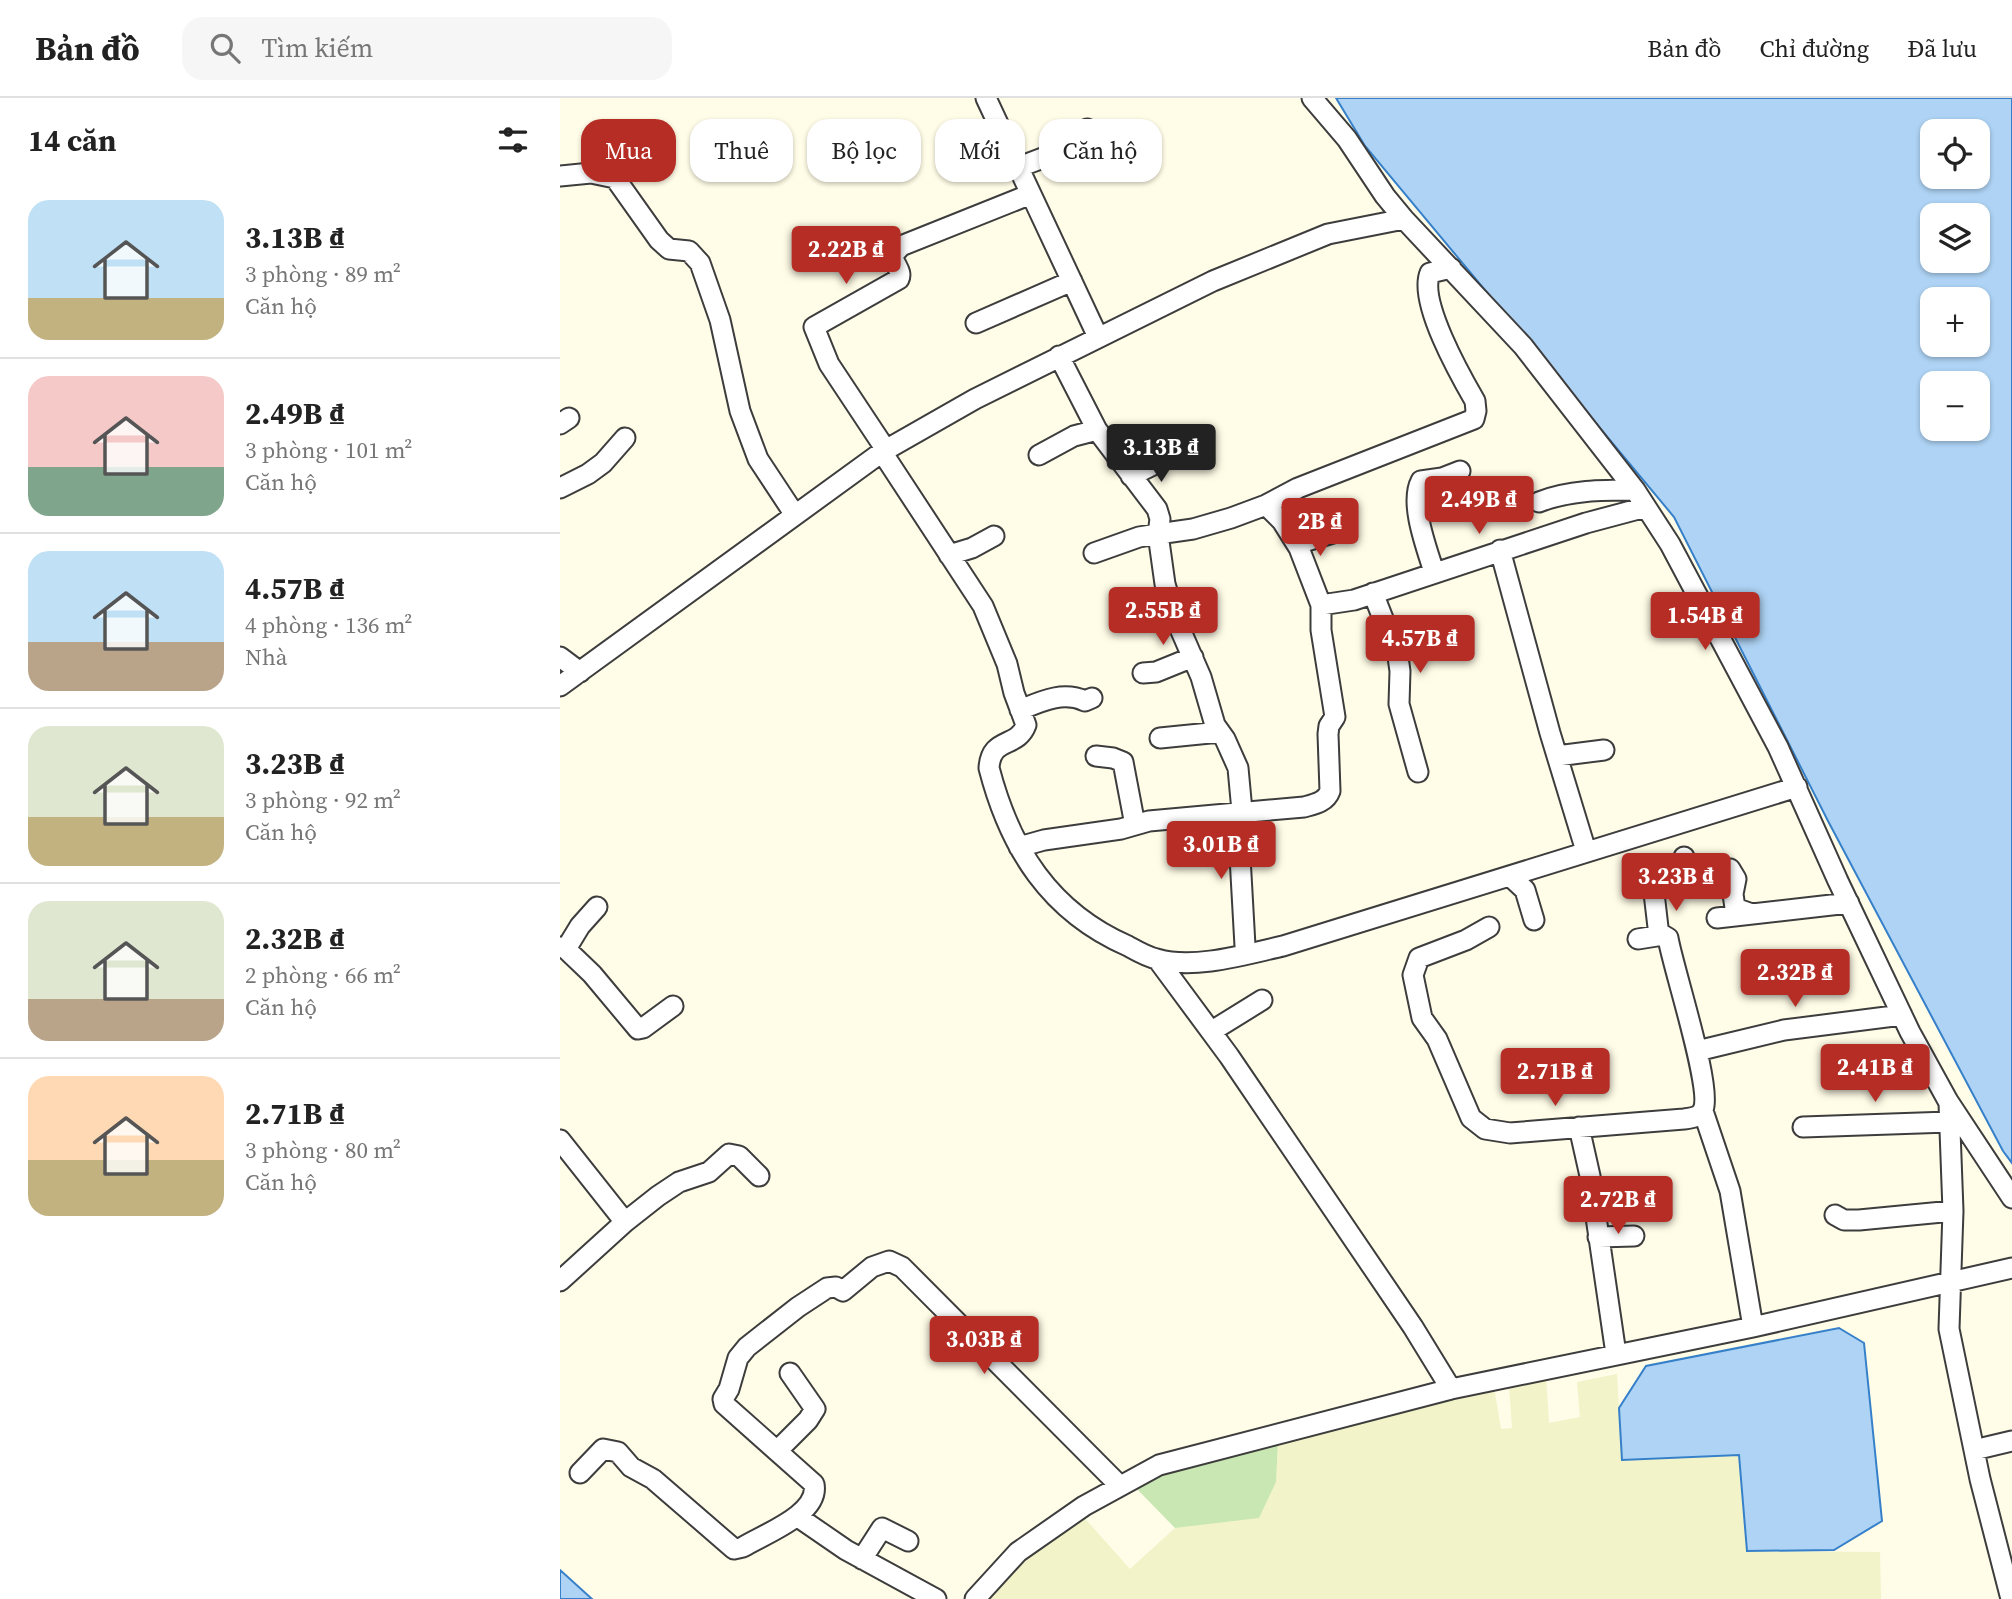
<!DOCTYPE html>
<html lang="vi">
<meta charset="utf-8">
<style>
:root{--surface:#fff;--page:#f6f6f6;--text:#222;--muted:#767676;--line:#e0e0e0;--accent:#b62d26}
body{margin:0;font-family:"Source Serif 4",serif;background:var(--page);color:var(--text);height:100vh;display:flex;flex-direction:column;font-size:26px;white-space:nowrap}
*{box-sizing:border-box;margin:0}
p{font-size:23px;color:var(--muted)}
.icon{flex:none;width:38px;height:38px;fill:none;stroke:currentColor;stroke-width:2;stroke-linecap:round;stroke-linejoin:round}
.map{position:relative;flex:1;overflow:hidden}
.side{display:flex;flex-direction:column;background:var(--surface);width:560px}
.side>*{flex:none}
.hud{position:absolute;left:21px;top:21px;width:665px;height:63px;display:flex;gap:14px}
.fabs{position:absolute;left:1360px;top:21px;display:grid;gap:14px}
.fabs a{display:grid;place-items:center;width:70px;height:70px;border-radius:14px;background:var(--surface);box-shadow:0 2px 5px #0004;font-size:35px}
.price{position:absolute;translate:-50% -60px;padding:0 16px;border-radius:7px;background:var(--accent);color:#fff;font-size:23px;line-height:46px;filter:drop-shadow(0 2px 4px #0008)}
.price::after{content:'';position:absolute;left:50%;top:42px;width:21px;height:16px;margin-left:-10px;background:inherit;clip-path:polygon(0 0,100% 0,50% 100%)}
.price.selected{background:#222;color:#fff}
ul{padding:0;list-style:none}
li{display:flex;align-items:center;gap:21px;height:175px;padding:0 28px}
li+li{border-top:2px solid var(--line)}
li span{display:grid;place-items:center;flex:none;width:196px;height:140px;border-radius:21px;color:#555}
li>.icon{margin-inline-start:auto}
span .icon{width:84px;height:84px;fill:#fffc;stroke-width:1}
li b{font-size:30px}
h2{display:flex;justify-content:space-between;align-items:center;height:84px;padding:0 28px;font-size:30px}
.chip{padding:0 24px;border-radius:21px;background:var(--surface);box-shadow:0 2px 5px #0004;font-size:24px;line-height:63px}
.chip.selected{background:var(--accent);color:#fff}
header{display:flex;align-items:center;gap:42px;box-sizing:border-box;height:98px;padding:0 35px;background:var(--surface);border-bottom:2px solid var(--line)}
header strong{font-size:33px}
nav{display:flex;gap:38px;margin-inline-start:auto;font-size:24px}
.search{width:490px;height:63px;background:var(--page);display:flex;align-items:center;gap:18px;box-sizing:border-box;padding:0 24px;border-radius:21px;color:var(--muted);font-size:26px}
main{display:flex;flex:1;min-height:0}
.map>svg:first-child{display:block}
.farmland{fill:#f2f3c9}
.green{fill:#c9e7b3}
.water{fill:#aed3f4;stroke:#3680ca;stroke-width:2;fill-rule:evenodd}
.lines{fill:none;stroke-linecap:round;stroke-linejoin:round}
.minor-casing{stroke:#3d3d3d;stroke-width:23}
.minor{stroke:#fff;stroke-width:19}
</style>
<header>
<strong>Bản đồ</strong>
<div class="search"><svg class="icon" aria-label="search" viewBox="0 0 24 24"><circle cx="10" cy="10" r="6"/><path d="M15 15l6 6"/></svg>Tìm kiếm</div>
<nav><a>Bản đồ</a><a>Chỉ đường</a><a>Đã lưu</a></nav>
</header>
<main>
<section class="side">
<h2>14 căn<svg class="icon" aria-label="filters" viewBox="0 0 24 24"><path d="M4 7h16M4 17h16"/><circle cx="9" cy="7" r="2"/><circle cx="15" cy="17" r="2"/></svg></h2>
<ul>
<li><span style="background:linear-gradient(#bfe0f5 70%,#c2b280 0)"><svg class="icon" aria-label="home" viewBox="0 0 24 24"><path d="M3 11l9-7 9 7M6 9v11h12V9"/></svg></span><div><b>3.13B ₫</b><p>3 phòng · 89 m²</p><p>Căn hộ</p></div></li>
<li><span style="background:linear-gradient(#f6c9c9 65%,#7fa58c 0)"><svg class="icon" aria-label="home" viewBox="0 0 24 24"><path d="M3 11l9-7 9 7M6 9v11h12V9"/></svg></span><div><b>2.49B ₫</b><p>3 phòng · 101 m²</p><p>Căn hộ</p></div></li>
<li><span style="background:linear-gradient(#bfe0f5 65%,#b9a48a 0)"><svg class="icon" aria-label="home" viewBox="0 0 24 24"><path d="M3 11l9-7 9 7M6 9v11h12V9"/></svg></span><div><b>4.57B ₫</b><p>4 phòng · 136 m²</p><p>Nhà</p></div></li>
<li><span style="background:linear-gradient(#dfe7d0 65%,#c2b280 0)"><svg class="icon" aria-label="home" viewBox="0 0 24 24"><path d="M3 11l9-7 9 7M6 9v11h12V9"/></svg></span><div><b>3.23B ₫</b><p>3 phòng · 92 m²</p><p>Căn hộ</p></div></li>
<li><span style="background:linear-gradient(#dfe7d0 70%,#b9a48a 0)"><svg class="icon" aria-label="home" viewBox="0 0 24 24"><path d="M3 11l9-7 9 7M6 9v11h12V9"/></svg></span><div><b>2.32B ₫</b><p>2 phòng · 66 m²</p><p>Căn hộ</p></div></li>
<li><span style="background:linear-gradient(#ffd9b3 60%,#c2b280 0)"><svg class="icon" aria-label="home" viewBox="0 0 24 24"><path d="M3 11l9-7 9 7M6 9v11h12V9"/></svg></span><div><b>2.71B ₫</b><p>3 phòng · 80 m²</p><p>Căn hộ</p></div></li>
</ul>
</section>
<div class="map">
<svg width="1452" height="1501" viewBox="0 0 1452 1501">
<rect width="100%" height="100%" fill="#fffce7"/>
<path class="farmland" d="M1057,1276L1062,1362L1179,1357L1187,1453L1320,1454L1321,1501H426L463,1459L520,1415L570,1471L615,1430L699,1419L716,1384L718,1345L934,1289L941,1331L952,1330L949,1287L986,1278L989,1325L1020,1319L1017,1284Z"/>
<path class="green" d="M718,1345L716,1384L699,1420L615,1430L574,1388L624,1366Z"/>
<path class="water" d="M776,0H1452V1065L1443,1053L1268,723L1114,419L805,48ZM1372,33H1418V79H1372ZM1372,117H1418V163H1372ZM1372,201H1418V247H1372ZM1372,285H1418V331H1372Z
M1279,1230L1304,1245L1322,1423L1274,1452L1187,1453L1179,1357L1062,1362L1059,1310L1086,1268Z
M0,1472L32,1501H0Z"/>
<g class="lines">
<defs>
<path id="minor" d="M426,0L538,239
M752,0L787,41L825,98L844,121L963,248L1075,392L1110,446L1218,649L1278,783L1350,934L1388,1003L1452,1100
M459,69L496,55L529,48L531,44L527,31
M0,78L31,75L55,80L99,142L109,151L129,153L140,165L160,222L180,313L198,361L235,417
M416,225L512,183
M499,258L537,332L597,411L600,421L598,436L579,439L534,455
M0,326L9,320
M326,352L269,266L254,229L339,181C343,173 333,166 333,157L341,148L471,96
M322,354L423,508L447,566L454,595L466,627C457,651 431,638 429,670C450,751 490,814 568,848C577,853 587,859 597,861C634,872 687,856 723,848L1237,689
M479,357L514,338L537,332
M571,378L611,358
M0,390L28,376L43,365L65,340
M979,404C1009,392 1043,392 1075,392
M737,446L773,435
M940,452L990,635L1026,753
M389,457L412,450L434,438
M874,474C867,451 849,405 861,383L882,380L900,373
M813,495L838,559L840,573L839,606L858,674
M761,507L794,502L1026,425L1086,409
M0,559L20,574
M583,575L596,574L633,559
M0,588L322,354L415,301L653,183L768,136L844,121
M460,612C482,603 503,593 525,603L532,600
M600,640L660,634
M536,658L553,660L563,664L575,727
M997,658L1044,652
M459,749L484,742L561,731L589,723L744,709C755,706 766,704 770,693L768,636L769,628L775,619L761,532V507L739,450L722,423L706,407
M1124,759V767L1129,771H1170L1176,781L1173,796L1175,810L1192,816
M950,778L965,792L974,822
M1094,795L1099,838
M1157,820L1289,805
M929,829L906,842L859,860L853,877L862,920L877,941L911,1020L925,1031L950,1035L1124,1021C1132,1020 1140,1019 1143,1012C1153,991 1113,870 1108,840L1103,837L1078,841
M0,849L6,851L32,876L78,931L83,930L113,908
M6,851L20,828L37,809
M688,856L685,848L678,723L682,713L678,670L665,641L655,627L641,579L614,517L605,486L598,436L633,431L671,420L706,407L738,390L914,321L916,313L915,303C900,277 858,203 870,175L891,170
M598,862L669,958L853,1229L891,1291
M652,933L702,902
M1137,953L1224,932L1342,917
M1389,1005L1393,1113L1389,1231L1420,1381L1451,1501
M1143,1013L1170,1093L1193,1229
M1019,1029L1030,1078L1056,1256
M1243,1029L1389,1024
M0,1042L65,1124
M1275,1117L1284,1122H1299L1393,1113
M1038,1139L1074,1138
M0,1183L65,1124L98,1098L119,1084L149,1074L169,1056L179,1058L199,1078
M1414,1352L1452,1343
M217,1353L248,1322L255,1311L230,1275
M20,1375L43,1351L58,1354L71,1369L93,1381L174,1451L183,1449C204,1436 260,1416 254,1386L164,1306L163,1301L169,1291L178,1260L187,1249L238,1209L267,1190L276,1189L283,1193L312,1169L329,1163L342,1169L560,1388
M238,1419L286,1452L376,1501
M302,1461L322,1430L348,1443
M415,1501L458,1454L524,1408L599,1367L891,1291L1193,1229L1452,1170"/>
</defs>
<use href="#minor" class="minor-casing"/>
<use href="#minor" class="minor"/>
</g>
</svg>
<div class="fabs">
<a><svg class="icon" aria-label="locate" viewBox="0 0 24 24"><circle cx="12" cy="12" r="6"/><path d="M12 2v4M12 18v4M2 12h4M18 12h4"/></svg></a>
<a><svg class="icon" aria-label="layers" viewBox="0 0 24 24"><path d="M12 4l9 5-9 5-9-5zM3 14l9 5 9-5"/></svg></a>
<a>+</a>
<a>−</a>
</div>
<b class="price" style="left:286px;top:188px">2.22B ₫</b>
<b class="price selected" style="left:601px;top:386px">3.13B ₫</b>
<b class="price" style="left:919px;top:438px">2.49B ₫</b>
<b class="price" style="left:760px;top:460px">2B ₫</b>
<b class="price" style="left:603px;top:549px">2.55B ₫</b>
<b class="price" style="left:1145px;top:554px">1.54B ₫</b>
<b class="price" style="left:860px;top:577px">4.57B ₫</b>
<b class="price" style="left:661px;top:783px">3.01B ₫</b>
<b class="price" style="left:1116px;top:815px">3.23B ₫</b>
<b class="price" style="left:1235px;top:911px">2.32B ₫</b>
<b class="price" style="left:1315px;top:1006px">2.41B ₫</b>
<b class="price" style="left:995px;top:1010px">2.71B ₫</b>
<b class="price" style="left:1058px;top:1138px">2.72B ₫</b>
<b class="price" style="left:424px;top:1278px">3.03B ₫</b>
<div class="hud">
<a class="chip selected">Mua</a>
<a class="chip">Thuê</a>
<a class="chip">Bộ lọc</a>
<a class="chip">Mới</a>
<a class="chip">Căn hộ</a>
</div>
</div>
</main>
